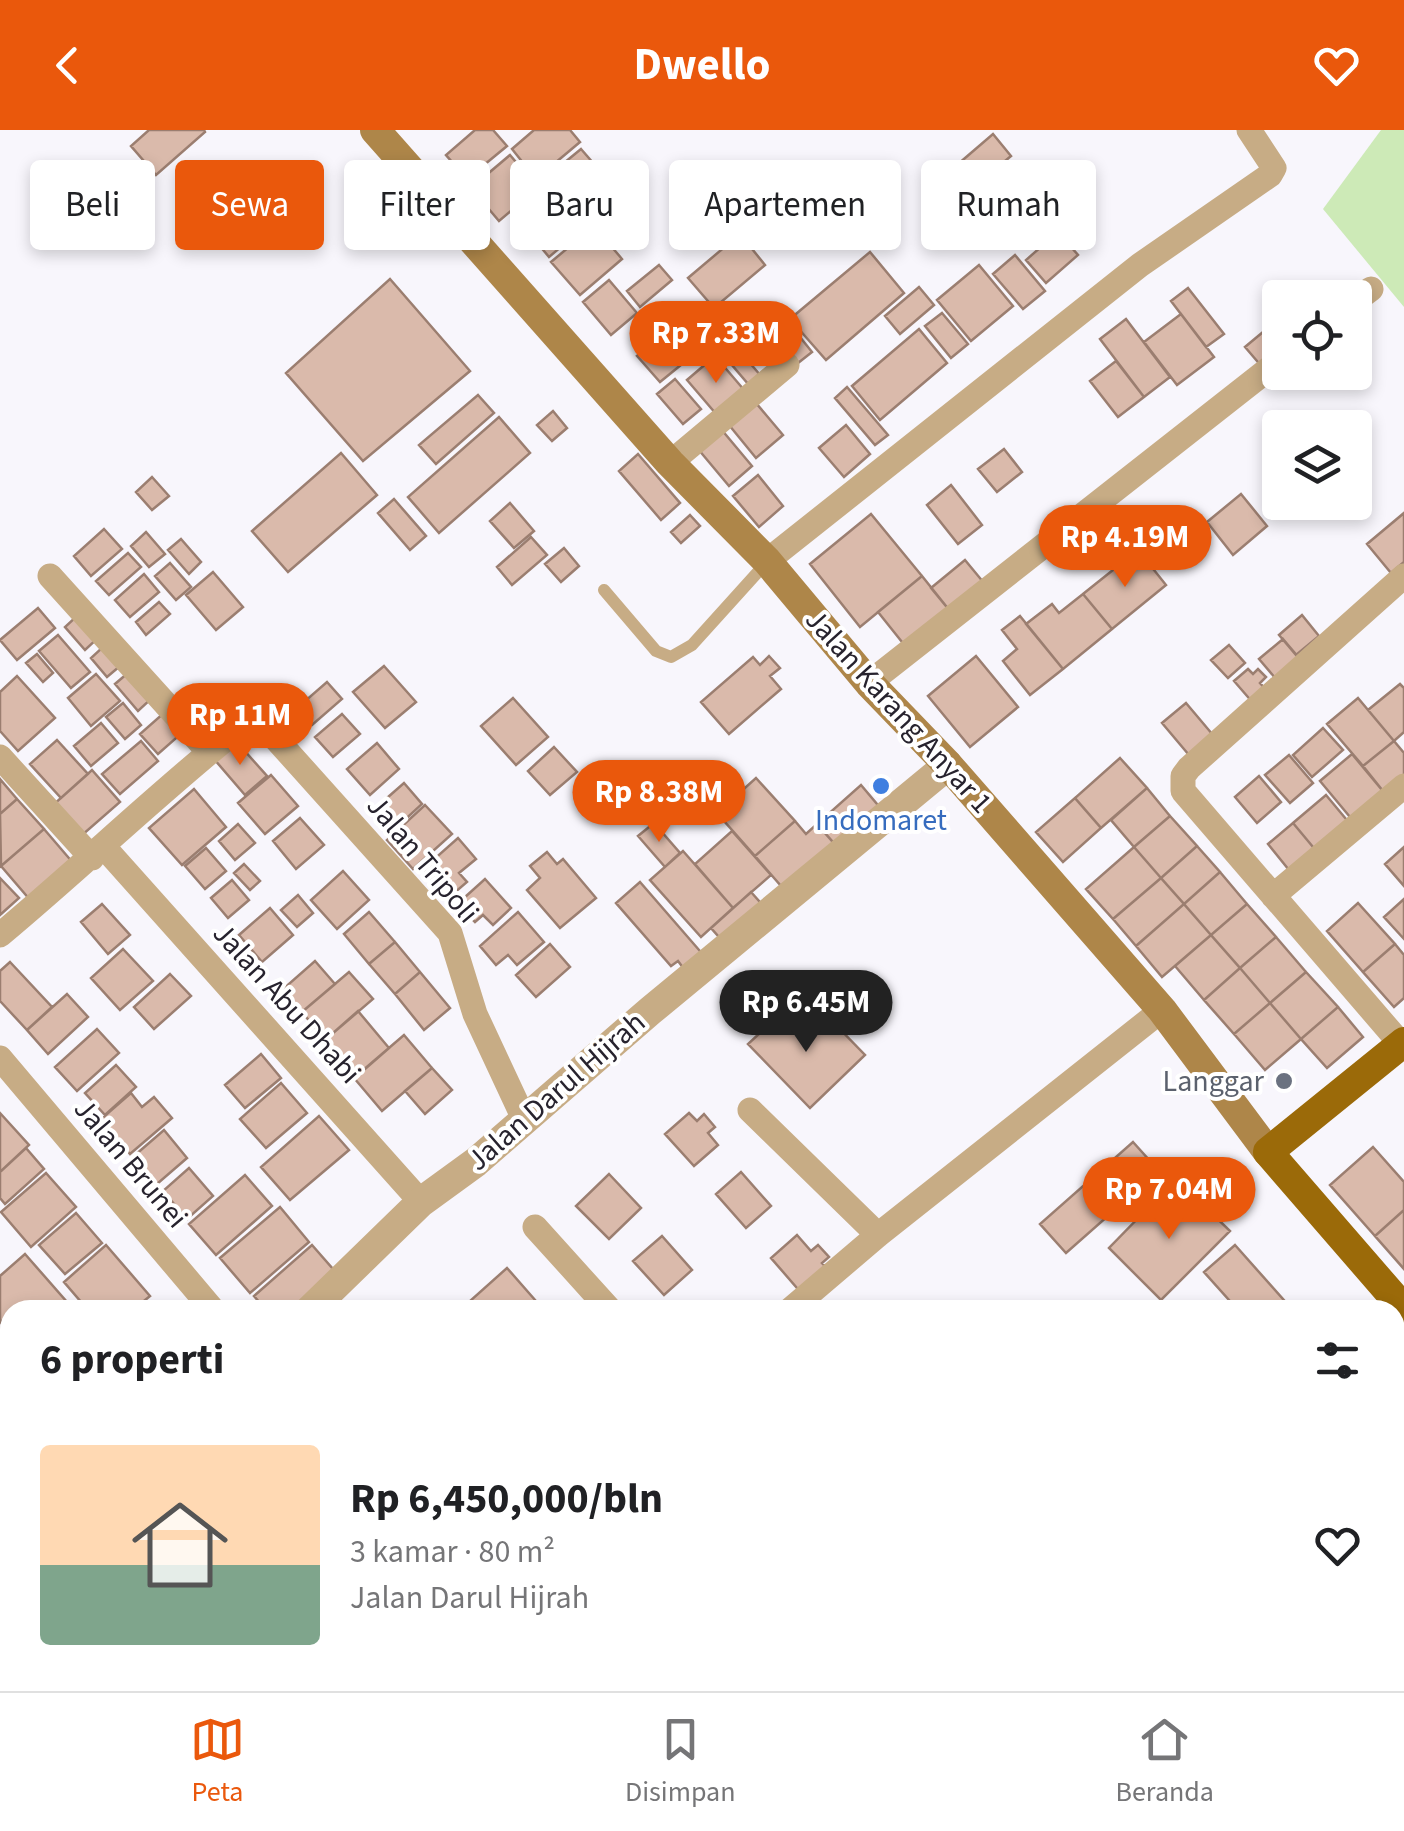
<!DOCTYPE html>
<html lang="id">
<meta charset="utf-8">
<style>
:root{--surface:#fff;--page:#f2f2f2;--text:#202124;--muted:#757577;--line:#e0e0e0;--accent:#ea580c}
body{margin:0;font-family:"Source Sans 3",sans-serif;background:var(--page);color:var(--text);height:100vh;display:flex;flex-direction:column;font-size:38px;white-space:nowrap}
*{box-sizing:border-box;margin:0}
p{font-size:32px;color:var(--muted)}
.icon{flex:none;width:55px;height:55px;fill:none;stroke:currentColor;stroke-width:2;stroke-linecap:round;stroke-linejoin:round}
.map{position:relative;flex:1;overflow:hidden}
.details{position:absolute;left:0px;top:1170px;width:1405px;height:392px;display:flex;flex-direction:column;background:var(--surface);border-radius:30px 30px 0 0;box-shadow:0 5px 15px #0003}
.details>*{flex:none}
.banner{position:absolute;left:30px;top:30px;width:1345px;height:90px;display:flex;gap:20px}
.tools{position:absolute;left:1262px;top:150px;display:grid;gap:20px}
.tools a{display:grid;place-items:center;width:110px;height:110px;border-radius:10px;background:var(--surface);box-shadow:0 5px 15px #0003;font-size:50px}
.price{position:absolute;translate:-50% -85px;padding:0 22px;border-radius:35px;background:var(--accent);color:#fff;font-size:32px;line-height:65px;filter:drop-shadow(0 2px 5px #0008)}
.price::after{content:'';position:absolute;left:50%;top:60px;width:30px;height:22px;margin-left:-15px;background:inherit;clip-path:polygon(0 0,100% 0,50% 100%)}
.price.current{background:#222;color:#fff}
ul{padding:0;list-style:none}
li{display:flex;align-items:center;gap:30px;height:250px;padding:0 40px}
li+li{border-top:2px solid var(--line)}
li span{display:grid;place-items:center;flex:none;width:280px;height:200px;border-radius:10px;color:#555}
li>.icon{margin-inline-start:auto}
span .icon{width:120px;height:120px;fill:#fffc;stroke-width:1}
li b{font-size:42px}
h2{display:flex;justify-content:space-between;align-items:center;height:120px;padding:0 40px;font-size:42px}
.chip{padding:0 35px;border-radius:10px;background:var(--surface);box-shadow:0 5px 15px #0003;font-size:35px;line-height:90px}
.chip.current{background:var(--accent);color:#fff}
header{display:flex;justify-content:space-between;align-items:center;height:130px;padding:0 40px;background:var(--accent);color:#fff;font-size:45px;font-weight:700}
.dock{display:flex;justify-content:space-around;align-items:center;height:140px;border-top:2px solid var(--line);background:var(--surface);font-size:28px;color:var(--muted)}
.dock a{display:grid;justify-items:center;gap:5px}
.dock .current{color:var(--accent)}
.map>svg:first-child{display:block}
.green{fill:#cdeab7}
.building{fill:#dabaab;stroke:#9b7e70;stroke-width:2.5}
.lines{fill:none;stroke-linecap:round;stroke-linejoin:round}
.service{stroke:#c7ac85;stroke-width:12}
.minor{stroke:#c7ac85;stroke-width:25}
.tertiary{stroke:#c7ac85;stroke-width:30}
.secondary{stroke:#ae8649;stroke-width:30}
.primary{stroke:#9b6a09;stroke-width:30}
.shop-dot{fill:#3f7fe0;stroke:#fff;stroke-width:4}
.worship-dot{fill:#6b7280;stroke:#fff;stroke-width:4}
.labels{text-anchor:middle;stroke-width:8;stroke-linejoin:round;paint-order:stroke}
.street-label{font-size:30px;fill:#27232e;stroke:#fff}
.shop-label{font-size:30px;fill:#366cbe;stroke:#fff}
.worship-label{font-size:30px;fill:#5b616d;stroke:#fff;text-anchor:end}
</style>
<header><svg class="icon" aria-label="back" viewBox="0 0 24 24"><path d="M15 5l-7 7 7 7"/></svg>Dwello<svg class="icon" aria-label="heart" viewBox="0 0 24 24"><path d="M12 20l-8-8c-3-5 5-10 8-4 3-6 11-1 8 4z"/></svg></header>
<div class="map">
<svg width="1404" height="1561" viewBox="0 0 1404 1561">
<rect width="100%" height="100%" fill="#f8f6fc"/>
<path class="green" d="M1381,0H1404V177L1323,79Z"/>
<path class="building" d="M149,0H204L205,2L156,45L131,16Z
M475,0H493L507,16L467,49L446,25Z
M534,0H570L580,12L536,49L512,19Z
M993,4L1011,26L968,62L950,41Z
M581,19L601,42L567,70L547,47Z
M510,25L538,58L499,91L471,58Z
M548,60L564,78L534,103L518,85Z
M568,81L582,99L549,127L534,109Z
M594,96L622,129L580,165L551,132Z
M1058,102L1078,125L1046,153L1026,130Z
M740,104L765,135L714,178L688,148Z
M870,122L904,163L826,230L790,189Z
M1015,125L1045,161L1023,179L993,144Z
M659,135L672,150L640,177L627,161Z
M979,135L1013,176L971,211L937,170Z
M390,149L470,241L363,331L286,243Z
M609,150L637,183L611,205L583,172Z
M919,157L934,175L900,204L885,186Z
M1188,158L1224,204L1206,217L1171,171Z
M780,182L812,222L793,237L761,199Z
M942,183L968,214L951,228L925,196Z
M1181,184L1214,227L1177,255L1144,212Z
M1126,189L1170,247L1144,267L1100,209Z
M1269,197L1280,209V223L1263,238L1245,217Z
M919,199L947,233L880,290L852,256Z
M664,203L687,230L660,252L637,226Z
M737,218L761,246L749,255L726,228Z
M715,226L745,261L717,285L687,250Z
M1116,231L1144,267L1118,287L1090,251Z
M675,249L701,279L683,294L657,264Z
M847,257L888,305L875,315L835,268Z
M478,265L494,283L436,334L419,315Z
M756,273L783,305L756,328L729,295Z
M553,281L567,298L552,311L537,295Z
M499,287L530,323L439,403L408,367Z
M846,295L870,324L844,347L819,318Z
M721,299L752,336L729,356L698,319Z
M1004,319L1022,342L997,362L978,339Z
M341,323L377,365L288,442L252,401Z
M638,324L680,373L661,390L619,341Z
M758,345L783,376L759,397L733,366Z
M152,347L169,366L152,380L136,362Z
M951,355L982,395L958,414L927,375Z
M1241,364L1267,396L1233,425L1207,392Z
M394,369L426,406L410,420L378,383Z
M510,373L534,401L514,418L490,391Z
M1404,383V432L1391,443L1367,414Z
M871,384L922,446L860,497L810,434Z
M690,385L700,396L681,413L671,402Z
M104,399L122,419L91,446L74,426Z
M146,402L165,424L149,437L131,416Z
M531,407L547,425L512,455L497,437Z
M181,409L201,432L189,444L168,420Z
M564,418L579,436L561,452L545,434Z
M1138,420L1166,455L1112,499L1083,464Z
M128,423L141,437L109,465L96,451Z
M965,430L984,453L950,481L931,458Z
M170,433L191,457L176,470L155,446Z
M213,442L243,477L216,500L186,465Z
M144,444L159,462L130,487L115,470Z
M922,446L950,481L906,517L878,482Z
M1083,464L1112,499L1063,539L1026,494L1052,474L1059,483Z
M159,472L170,484L146,505L136,492Z
M38,478L55,498L17,530L0,510Z
M78,485L98,508L85,520L65,497Z
M1302,485L1319,506L1296,525L1279,505Z
M1020,486L1063,539L1030,565L1003,531L1017,519L1002,500Z
M58,505L90,542L71,558L39,521Z
M1283,509L1300,529L1276,549L1259,529Z
M1229,515L1245,533L1228,548L1211,530Z
M104,516L120,536L107,547L91,528Z
M37,524L53,543L43,552L26,533Z
M769,526L780,538L770,546L781,559L729,604L701,572L753,527L760,535Z
M976,526L1018,577L970,617L928,566Z
M384,536L416,572L385,598L353,562Z
M1248,539L1253,544L1258,539L1266,547L1260,553L1268,562L1254,574L1234,551Z
M129,542L152,568L138,581L115,554Z
M96,544L120,571L91,596L68,568Z
M17,546L55,588L18,621L0,601V562Z
M327,552L342,569L312,595L297,578Z
M1400,554L1404,558V602L1394,611L1368,580Z
M275,561L293,582L282,591L264,570Z
M513,568L548,607L516,635L481,596Z
M1358,568L1394,611L1363,636L1327,594Z
M123,573L141,595L125,609L106,587Z
M1186,573L1213,605L1189,625L1162,593Z
M165,582L183,602L158,624L140,604Z
M342,584L360,604L333,627L315,607Z
M101,593L118,613L91,636L74,616Z
M1323,598L1343,620L1312,647L1293,625Z
M57,610L88,644L61,668L30,634Z
M235,610L267,646L245,665L214,629Z
M141,611L158,631L120,664L102,644Z
M1394,611L1404,623V652L1387,666L1363,636Z
M377,613L399,639L370,665L347,639Z
M554,617L577,642L550,665L528,641Z
M1352,624L1387,666L1355,693L1320,651Z
M1289,625L1313,653L1290,673L1265,645Z
M1120,628L1147,658L1101,698L1075,668Z
M92,640L120,672L81,706L53,675Z
M271,645L298,676L265,704L238,673Z
M1259,646L1281,672L1257,693L1235,667Z
M756,648L795,691L755,726L717,683Z
M0,649L17,669L0,684Z
M404,653L422,674L397,697L379,675Z
M861,655L882,680L839,719L817,694Z
M1147,658L1170,686L1134,717L1111,690Z
M194,659L226,697L182,735L149,698Z
M1326,665L1351,695L1318,723L1293,693Z
M1075,668L1101,698L1063,732L1036,702Z
M17,669L44,699L1,736L0,684Z
M425,675L452,704L413,739L387,710Z
M1170,686L1197,716L1161,748L1134,717Z
M300,688L324,715L296,739L273,711Z
M795,691L806,704L817,694L839,719L788,764L755,726Z
M654,693L680,723L665,737L638,706Z
M1293,693L1318,723L1293,745L1268,714Z
M238,694L255,713L235,730L219,711Z
M44,699L74,734L31,771L1,736Z
M732,701L771,745L733,778L695,734Z
M458,708L476,729L459,743L467,752L453,764L445,755L440,759L423,739Z
M1197,716L1220,742L1184,774L1161,748Z
M1134,717L1161,748L1113,789L1086,759Z
M1404,717V756L1385,734Z
M206,718L226,741L205,759L185,736Z
M683,721L733,778L701,807L650,750Z
M547,722L557,734L563,729L596,768L560,798L527,760L540,748L530,736Z
M244,734L260,751L250,760L234,743Z
M343,741L369,770L337,799L311,770Z
M1220,742L1247,774L1211,805L1184,774Z
M0,748L19,768L0,785Z
M1161,748L1184,774L1136,816L1113,789Z
M485,749L511,778L493,795L483,785L475,792L467,784L463,788L454,777Z
M232,750L249,770L228,788L211,768Z
M640,752L706,828L684,839L678,831L671,836L616,773Z
M751,762L767,780L727,816L711,798Z
M298,765L313,783L297,797L281,780Z
M1404,769V809L1384,787Z
M1358,773L1395,814L1363,842L1327,801Z
M102,774L130,805L108,824L81,792Z
M1184,774L1211,805L1162,847L1136,816Z
M1247,774L1276,807L1240,838L1211,805Z
M270,778L293,805L262,832L239,805Z
M369,782L395,812L369,834L344,804Z
M518,782L544,812L517,835L508,825L496,835L480,816Z
M1211,805L1240,838L1204,870L1175,836Z
M1276,807L1306,842L1270,873L1240,838Z
M395,812L420,842L395,864L369,834Z
M550,814L570,837L536,867L516,845Z
M1395,814L1404,825V868L1394,877L1363,842Z
M123,819L153,851L120,880L91,848Z
M315,831L335,854L302,882L282,860Z
M10,832L52,877L27,900L0,871V841Z
M1240,838L1270,873L1234,904L1204,870Z
M349,842L373,869L325,910L302,882Z
M420,842L450,878L424,900L395,864Z
M1306,842L1338,877L1301,909L1270,873Z
M170,844L191,866L154,899L134,877Z
M67,864L88,887L48,924L27,900Z
M1270,873L1301,909L1265,940L1234,904Z
M789,876L815,903L829,888L865,925L810,978L748,914Z
M1338,877L1363,907L1327,938L1301,909Z
M358,881L389,918L357,946L325,910Z
M97,899L119,923L77,961L55,937Z
M404,905L432,938L382,981L354,948Z
M261,924L281,948L245,978L225,955Z
M116,935L136,957L105,985L85,963Z
M432,938L452,960L425,984L405,961Z
M281,953L307,983L266,1018L240,989Z
M131,963L142,977L154,967L172,988L130,1024L100,990Z
M0,983L29,1015L0,1042Z
M689,983L697,991L704,984L715,997L708,1003L718,1015L694,1036L665,1004Z
M319,986L349,1020L290,1070L261,1037Z
M164,1000L187,1028L157,1054L134,1026Z
M1133,1012L1159,1041L1066,1123L1040,1094Z
M1373,1017L1404,1052V1080L1375,1106L1330,1055Z
M26,1018L44,1039L5,1074L0,1068V1042Z
M189,1038L213,1066L187,1089L163,1061Z
M741,1042L771,1076L746,1098L716,1064Z
M46,1043L76,1077L31,1117L1,1082Z
M609,1044L641,1078L609,1109L576,1076Z
M245,1045L272,1076L216,1125L189,1094Z
M1188,1060L1230,1101L1161,1170L1109,1118L1150,1076L1155,1081L1173,1063L1179,1069Z
M280,1077L309,1112L250,1163L220,1128Z
M1404,1080V1139L1375,1106Z
M76,1083L102,1113L65,1144L39,1115Z
M797,1105L811,1121L818,1115L829,1127L822,1133L830,1141L803,1165L771,1128Z
M662,1106L692,1140L664,1165L633,1131Z
M106,1115L150,1166L133,1180H88L64,1152Z
M312,1115L340,1147L302,1180H266L254,1166Z
M1235,1115L1290,1177L1287,1180H1238L1204,1142Z
M25,1124L74,1180H10V1196L4,1189L0,1193V1146Z
M507,1138L543,1179L541,1180H478L470,1171Z
M10,1349V1410L7,1413L0,1405V1358Z
M1404,1441V1488L1400,1491L1395,1485V1449Z
M225,1552H298V1554L281,1561H228Z
M493,1552H553L543,1561H501Z"/>
<g class="lines">
<path class="service" d="M604,460L656,521L671,527L692,515L766,433"/>
<path class="minor" d="M1355,171L1371,159
M670,333L787,235
M767,431L1140,135L1270,45L1274,38L1249,0
M50,446L209,622
M869,553L1280,230
M0,627L92,728
M104,717L421,1072
M1273,766L1404,656
M0,805C84,735 163,658 249,590H259L450,803L475,884L524,989
M1401,914L1183,661V646L1189,638L1404,446
M0,928L213,1180
M750,980L878,1105
M535,1097L610,1180
M790,1180L878,1105L1162,880
M0,1249L10,1261
M356,1561L366,1552"/>
<path class="tertiary" d="M310,1180L421,1072L476,1032L650,881L948,635
M0,1448L10,1440"/>
<path class="secondary" d="M375,0L670,333L767,431L869,553L948,635L1162,880L1268,1022"/>
<path class="primary" d="M1404,912L1268,1022L1404,1179"/>
</g>
<circle class="shop-dot" cx="881" cy="656" r="10"/>
<circle class="worship-dot" cx="1284" cy="951" r="10"/>
<g class="labels">
<g class="street-label">
<text transform="translate(899 581) rotate(48)" y="10">Jalan Karang Anyar 1</text>
<text transform="translate(423 729) rotate(50)" y="10">Jalan Tripoli</text>
<text transform="translate(287 873) rotate(48)" y="10">Jalan Abu Dhabi</text>
<text transform="translate(556 961) rotate(-41)" y="10">Jalan Darul Hijrah</text>
<text transform="translate(131 1033) rotate(50)" y="10">Jalan Brunei</text>
</g>
<g class="shop-label">
<text x="881" y="700">Indomaret</text>
</g>
<g class="worship-label">
<text x="1264" y="961">Langgar</text>
</g>
</g>
</svg>
<div class="tools">
<a><svg class="icon" aria-label="locate" viewBox="0 0 24 24"><circle cx="12" cy="12" r="6"/><path d="M12 2v4M12 18v4M2 12h4M18 12h4"/></svg></a>
<a><svg class="icon" aria-label="layers" viewBox="0 0 24 24"><path d="M12 4l9 5-9 5-9-5zM3 14l9 5 9-5"/></svg></a>
</div>
<b class="price" style="left:716px;top:256px">Rp 7.33M</b>
<b class="price" style="left:1125px;top:460px">Rp 4.19M</b>
<b class="price" style="left:240px;top:638px">Rp 11M</b>
<b class="price" style="left:659px;top:715px">Rp 8.38M</b>
<b class="price current" style="left:806px;top:925px">Rp 6.45M</b>
<b class="price" style="left:1169px;top:1112px">Rp 7.04M</b>
<div class="banner">
<a class="chip">Beli</a>
<a class="chip current">Sewa</a>
<a class="chip">Filter</a>
<a class="chip">Baru</a>
<a class="chip">Apartemen</a>
<a class="chip">Rumah</a>
</div>
<section class="details">
<h2>6 properti<svg class="icon" aria-label="filters" viewBox="0 0 24 24"><path d="M4 7h16M4 17h16"/><circle cx="9" cy="7" r="2"/><circle cx="15" cy="17" r="2"/></svg></h2>
<ul>
<li><span style="background:linear-gradient(#ffd9b3 60%,#7fa58c 0)"><svg class="icon" aria-label="home" viewBox="0 0 24 24"><path d="M3 11l9-7 9 7M6 9v11h12V9"/></svg></span><div><b>Rp 6,450,000/bln</b><p>3 kamar · 80 m²</p><p>Jalan Darul Hijrah</p></div><svg class="icon" aria-label="heart" viewBox="0 0 24 24"><path d="M12 20l-8-8c-3-5 5-10 8-4 3-6 11-1 8 4z"/></svg></li>
</ul>
</section>
</div>
<nav class="dock">
<a class="current"><svg class="icon" aria-label="map" viewBox="0 0 24 24"><path d="M3 6l6-2 6 2 6-2v14l-6 2-6-2-6 2zM9 4v14M15 6v14"/></svg>Peta</a>
<a><svg class="icon" aria-label="saved" viewBox="0 0 24 24"><path d="M7 4h10v16l-5-4-5 4z"/></svg>Disimpan</a>
<a><svg class="icon" aria-label="home" viewBox="0 0 24 24"><path d="M3 11l9-7 9 7M6 9v11h12V9"/></svg>Beranda</a>
</nav>
